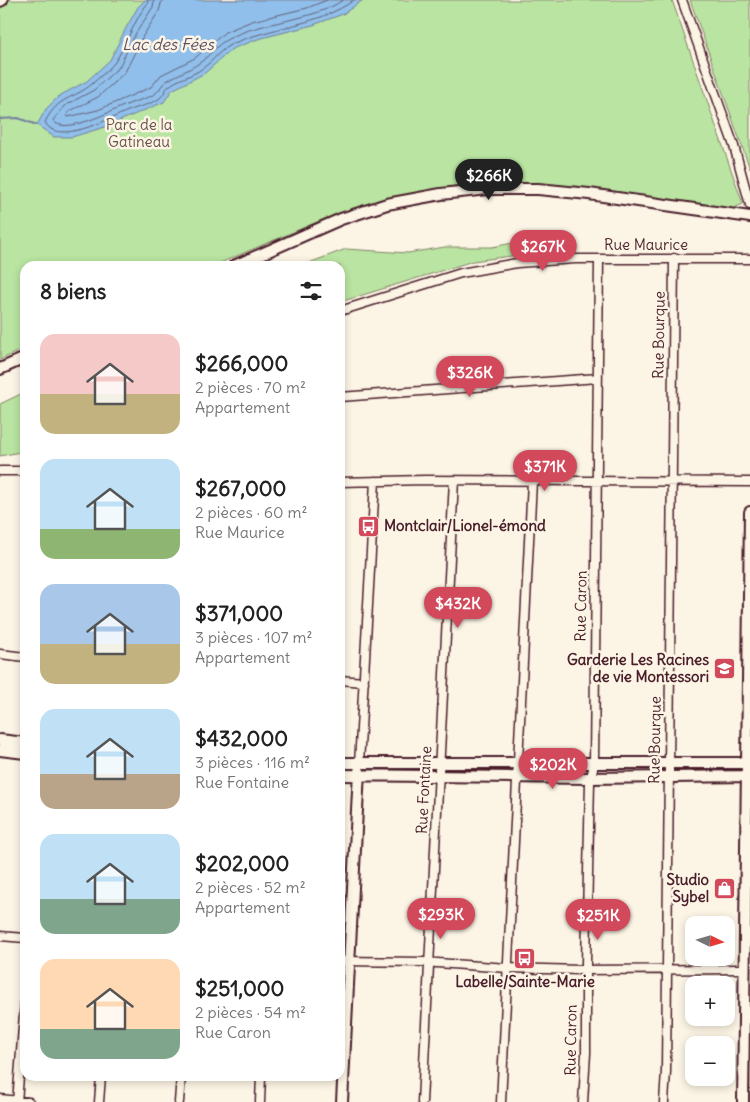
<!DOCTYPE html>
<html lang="fr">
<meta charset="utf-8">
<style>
:root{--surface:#fff;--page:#f2f2f2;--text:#222;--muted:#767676;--accent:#d1495b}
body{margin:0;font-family:Delius,sans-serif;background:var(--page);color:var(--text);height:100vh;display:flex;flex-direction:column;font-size:19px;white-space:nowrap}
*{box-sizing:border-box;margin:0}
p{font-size:16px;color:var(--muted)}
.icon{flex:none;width:28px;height:28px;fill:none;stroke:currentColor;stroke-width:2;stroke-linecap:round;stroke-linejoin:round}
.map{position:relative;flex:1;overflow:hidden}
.details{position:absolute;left:20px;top:261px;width:325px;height:820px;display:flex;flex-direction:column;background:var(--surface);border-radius:15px;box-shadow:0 2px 8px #0003}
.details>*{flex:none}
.needle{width:32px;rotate:95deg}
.buttons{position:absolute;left:685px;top:916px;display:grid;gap:10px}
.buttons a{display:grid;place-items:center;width:50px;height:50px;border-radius:10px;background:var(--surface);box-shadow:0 2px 8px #0003;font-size:25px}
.price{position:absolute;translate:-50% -42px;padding:0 11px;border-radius:18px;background:var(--accent);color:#fff;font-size:16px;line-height:32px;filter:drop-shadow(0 1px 2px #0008)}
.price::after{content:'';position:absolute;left:50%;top:30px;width:15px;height:11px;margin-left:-8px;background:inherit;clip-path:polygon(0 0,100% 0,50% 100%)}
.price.active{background:#222;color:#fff}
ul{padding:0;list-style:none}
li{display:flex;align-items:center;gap:15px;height:125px;padding:0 20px}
li span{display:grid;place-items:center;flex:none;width:140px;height:100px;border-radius:15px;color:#555}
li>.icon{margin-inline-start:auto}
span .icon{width:60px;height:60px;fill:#fffc;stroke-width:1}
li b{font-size:21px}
h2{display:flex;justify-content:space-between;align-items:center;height:60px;padding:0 20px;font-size:21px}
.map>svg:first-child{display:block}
.green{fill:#b9e4a1;stroke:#828266}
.water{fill:#8fbfea;stroke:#737f9e}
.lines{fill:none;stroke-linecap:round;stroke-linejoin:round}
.shore{stroke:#665f77;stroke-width:1}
.stream{stroke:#737f9e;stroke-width:2}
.minor-casing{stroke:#4a1f2b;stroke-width:11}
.tertiary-casing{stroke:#4a1f2b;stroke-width:14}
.minor{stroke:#fcf5e5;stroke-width:8}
.tertiary{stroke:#fcf5e5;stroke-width:10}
.labels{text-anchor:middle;stroke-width:5;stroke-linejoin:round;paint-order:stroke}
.park-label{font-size:15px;fill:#665048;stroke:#fcf5e5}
.street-label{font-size:15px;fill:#4a1f2b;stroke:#fcf5e5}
.poi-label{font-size:15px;font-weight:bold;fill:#4a1f2b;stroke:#fcf5e5;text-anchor:end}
.water-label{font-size:16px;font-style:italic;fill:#5f4f64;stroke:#fcf5e5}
</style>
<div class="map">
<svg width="750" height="1102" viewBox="0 0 750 1102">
<rect width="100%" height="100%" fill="#fcf5e5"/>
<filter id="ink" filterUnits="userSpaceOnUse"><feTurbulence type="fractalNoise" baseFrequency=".02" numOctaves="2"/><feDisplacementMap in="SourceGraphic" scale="10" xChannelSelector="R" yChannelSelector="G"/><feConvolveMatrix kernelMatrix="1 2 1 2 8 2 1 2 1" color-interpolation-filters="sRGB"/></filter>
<g filter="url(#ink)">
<path class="green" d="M0,0H672L743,204L730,210L624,193L559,185L485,183L454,186L379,200L324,219L213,266H25V348L0,360Z
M690,0H750V169Z
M518,242L536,245L543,252L473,261L340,302V266H301L346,249L408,253L445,247H492Z
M25,392V451L0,456V404Z
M745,962H750V1102H743Z"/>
<path class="water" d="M145,0H363L343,14L313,25L258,39L232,49L205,73L172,90L164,102L105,127L72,137H54L37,125L46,109L59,96L87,81L110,60L126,28L138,7Z"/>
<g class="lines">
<path class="shore" d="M148,0L147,4C133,22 127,44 115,62C109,70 99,77 92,84C73,100 59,95 45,122C56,147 110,118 128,111C137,107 153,104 160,98C164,95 165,89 169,86C179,78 193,76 203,68C213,61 221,49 232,44C272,26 318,26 354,0
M154,0L153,7L136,33L119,67L94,90L66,105L53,120C62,137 113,110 126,105C135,101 147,99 155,94C160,90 162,83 168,80C178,74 189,70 198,64C209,57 216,45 228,39C262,20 312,22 343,0
M162,0L159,11L143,36L125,72L98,97L70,111L67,115L68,117L98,110L151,87L161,75L195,58L225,32L252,21L307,8L327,0"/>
<path class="stream" d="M0,119L18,118L37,125"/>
<defs>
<path id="minor" d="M682,0L734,146L750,205
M340,311L461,273L517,263L575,259H750
M340,397L598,378
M0,471H25
M340,482L425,480L750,482
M0,654L25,657
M340,680L364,682
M359,764L375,481
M0,936L25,938
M340,961L423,962L508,968L580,970L745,969
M0,1099L29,1102
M17,1102L25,1002
M99,1102L101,1076
M179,1102L181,1076
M260,1102L261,1076
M422,1102L454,480
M501,1102L532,481
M583,1102L586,1053V963L590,782L594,764L599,259
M664,1102L666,1071L674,258"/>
<path id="tertiary" d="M0,1L2,0
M234,266L341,219L387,204L441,194L488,189H538L589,194L750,217
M0,369L25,358
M0,740L25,743
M0,750L25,753
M340,763H750
M340,775L590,778L750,776
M342,1102L359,771
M743,1102L750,512"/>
</defs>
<use href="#minor" class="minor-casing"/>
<use href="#tertiary" class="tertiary-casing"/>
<use href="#minor" class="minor"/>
<use href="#tertiary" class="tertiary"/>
</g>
</g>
<defs>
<symbol id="bus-square" viewBox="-11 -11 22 22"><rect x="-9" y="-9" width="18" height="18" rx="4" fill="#d1495b" stroke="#fcf5e5"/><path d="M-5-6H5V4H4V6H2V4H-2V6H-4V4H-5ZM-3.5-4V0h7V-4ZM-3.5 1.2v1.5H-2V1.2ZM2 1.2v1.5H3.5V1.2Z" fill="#fff"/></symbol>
<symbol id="school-square" viewBox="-11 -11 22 22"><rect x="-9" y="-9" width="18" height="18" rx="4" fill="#d1495b" stroke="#fcf5e5"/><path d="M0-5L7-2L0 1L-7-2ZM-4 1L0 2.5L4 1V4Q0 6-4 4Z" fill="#fff"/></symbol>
<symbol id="shop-square" viewBox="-11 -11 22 22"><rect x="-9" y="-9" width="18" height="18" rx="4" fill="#d1495b" stroke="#fcf5e5"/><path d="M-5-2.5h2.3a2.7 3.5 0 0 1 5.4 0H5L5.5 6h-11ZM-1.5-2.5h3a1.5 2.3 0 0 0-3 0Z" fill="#fff"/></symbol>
</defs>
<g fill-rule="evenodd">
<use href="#bus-square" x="356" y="514" width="25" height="25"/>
<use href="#school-square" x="712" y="656" width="25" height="25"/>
<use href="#shop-square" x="712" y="876" width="25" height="25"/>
<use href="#bus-square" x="512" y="946" width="25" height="25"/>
</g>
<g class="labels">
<g class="park-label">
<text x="139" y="130">Parc de la<tspan x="139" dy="17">Gatineau</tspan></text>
</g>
<g class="street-label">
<text x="646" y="250">Rue Maurice</text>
<text transform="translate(659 335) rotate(-89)" y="5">Rue Bourque</text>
<text transform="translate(581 606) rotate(-89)" y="5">Rue Caron</text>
<text transform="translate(655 740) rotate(-89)" y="5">Rue Bourque</text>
<text transform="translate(424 790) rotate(-87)" y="5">Rue Fontaine</text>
<text transform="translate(571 1040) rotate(-89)" y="5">Rue Caron</text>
</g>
<g class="poi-label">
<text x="384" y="531" text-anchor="start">Montclair/Lionel-émond</text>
<text x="709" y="665">Garderie Les Racines<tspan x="709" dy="17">de vie Montessori</tspan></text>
<text x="709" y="885">Studio<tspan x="709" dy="17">Sybel</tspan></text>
<text x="525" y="987" text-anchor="middle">Labelle/Sainte-Marie</text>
</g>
<g class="water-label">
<text x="168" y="50">Lac des Fées</text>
</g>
</g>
</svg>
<div class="buttons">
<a><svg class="needle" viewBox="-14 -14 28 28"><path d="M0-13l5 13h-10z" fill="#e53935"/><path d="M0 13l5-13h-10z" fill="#767676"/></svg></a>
<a>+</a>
<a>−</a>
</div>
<b class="price active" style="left:489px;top:201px">$266K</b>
<b class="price" style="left:543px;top:272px">$267K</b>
<b class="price" style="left:470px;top:398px">$326K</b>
<b class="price" style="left:545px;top:492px">$371K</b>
<b class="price" style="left:458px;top:629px">$432K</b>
<b class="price" style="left:553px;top:790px">$202K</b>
<b class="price" style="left:441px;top:940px">$293K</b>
<b class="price" style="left:598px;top:941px">$251K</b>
<section class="details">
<h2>8 biens<svg class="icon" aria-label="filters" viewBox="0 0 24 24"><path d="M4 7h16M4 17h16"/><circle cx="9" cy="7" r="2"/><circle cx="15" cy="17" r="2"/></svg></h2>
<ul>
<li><span style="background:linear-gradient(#f6c9c9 60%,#c2b280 0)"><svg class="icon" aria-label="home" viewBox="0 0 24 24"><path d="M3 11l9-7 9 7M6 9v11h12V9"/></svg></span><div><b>$266,000</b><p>2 pièces · 70 m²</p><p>Appartement</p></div></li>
<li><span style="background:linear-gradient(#bfe0f5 70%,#8fb573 0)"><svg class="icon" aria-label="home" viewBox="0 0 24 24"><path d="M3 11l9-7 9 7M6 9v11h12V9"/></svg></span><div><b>$267,000</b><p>2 pièces · 60 m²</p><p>Rue Maurice</p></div></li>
<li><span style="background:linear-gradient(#a9c7e8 60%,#c2b280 0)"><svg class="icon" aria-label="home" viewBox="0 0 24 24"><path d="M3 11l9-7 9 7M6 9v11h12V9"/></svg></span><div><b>$371,000</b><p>3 pièces · 107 m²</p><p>Appartement</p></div></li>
<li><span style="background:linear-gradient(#bfe0f5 65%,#b9a48a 0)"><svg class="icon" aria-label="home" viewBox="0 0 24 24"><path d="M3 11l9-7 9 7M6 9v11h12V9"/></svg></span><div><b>$432,000</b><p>3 pièces · 116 m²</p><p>Rue Fontaine</p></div></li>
<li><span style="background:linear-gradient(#bfe0f5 65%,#7fa58c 0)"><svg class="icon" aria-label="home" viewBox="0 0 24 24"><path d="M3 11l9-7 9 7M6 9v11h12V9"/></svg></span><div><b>$202,000</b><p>2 pièces · 52 m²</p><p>Appartement</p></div></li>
<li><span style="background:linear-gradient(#ffd9b3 70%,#7fa58c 0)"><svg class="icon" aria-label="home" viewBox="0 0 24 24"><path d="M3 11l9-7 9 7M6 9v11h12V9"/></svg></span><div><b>$251,000</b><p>2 pièces · 54 m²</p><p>Rue Caron</p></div></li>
</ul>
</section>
</div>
